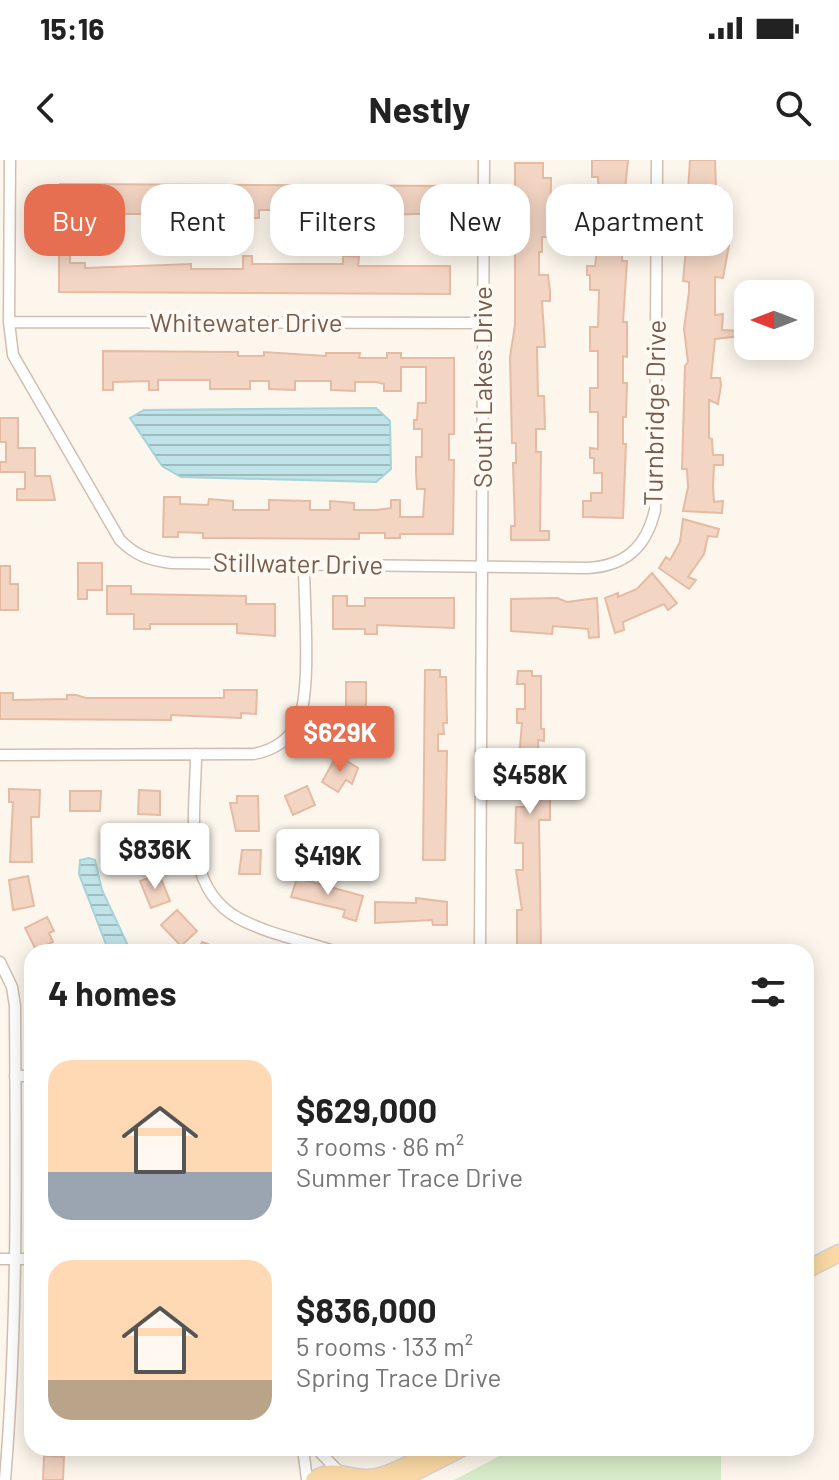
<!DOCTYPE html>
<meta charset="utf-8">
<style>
:root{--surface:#fff;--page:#f2f2f2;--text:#222;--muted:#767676;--accent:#e76f51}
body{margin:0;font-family:Barlow,sans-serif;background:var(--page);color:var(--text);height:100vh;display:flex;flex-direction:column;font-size:30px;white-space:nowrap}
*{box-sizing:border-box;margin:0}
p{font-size:26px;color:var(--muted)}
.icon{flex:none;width:44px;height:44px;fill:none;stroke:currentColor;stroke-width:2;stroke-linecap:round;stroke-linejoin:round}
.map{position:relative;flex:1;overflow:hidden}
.panel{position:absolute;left:24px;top:784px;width:790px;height:512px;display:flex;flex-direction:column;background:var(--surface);border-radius:24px;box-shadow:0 4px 20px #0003}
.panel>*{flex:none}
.hud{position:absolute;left:24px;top:24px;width:792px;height:72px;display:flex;gap:16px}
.needle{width:52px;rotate:270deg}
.fabs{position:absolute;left:734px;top:120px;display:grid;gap:16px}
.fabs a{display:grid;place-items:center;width:80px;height:80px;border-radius:16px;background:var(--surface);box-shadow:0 4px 20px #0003;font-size:40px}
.price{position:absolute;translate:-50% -68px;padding:0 18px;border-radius:8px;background:#fff;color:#222;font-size:26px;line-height:52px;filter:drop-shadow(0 2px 4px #0008)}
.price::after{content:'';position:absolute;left:50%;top:48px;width:24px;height:18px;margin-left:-12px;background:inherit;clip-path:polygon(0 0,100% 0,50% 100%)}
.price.on{background:var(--accent);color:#fff}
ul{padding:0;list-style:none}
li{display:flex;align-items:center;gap:24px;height:200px;padding:0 24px}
li span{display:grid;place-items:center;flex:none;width:224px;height:160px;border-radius:24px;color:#555}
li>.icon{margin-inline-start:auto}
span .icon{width:96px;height:96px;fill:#fffc;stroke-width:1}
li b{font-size:34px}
h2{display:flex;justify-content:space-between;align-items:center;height:96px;padding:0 24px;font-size:34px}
.chip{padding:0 28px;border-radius:24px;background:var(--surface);box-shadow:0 4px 20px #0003;font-size:28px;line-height:72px}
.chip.on{background:var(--accent);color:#fff}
.status{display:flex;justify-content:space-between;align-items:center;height:56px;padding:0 40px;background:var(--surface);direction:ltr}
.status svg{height:22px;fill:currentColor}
header{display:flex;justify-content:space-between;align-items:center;height:104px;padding:0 24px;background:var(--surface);font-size:36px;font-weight:700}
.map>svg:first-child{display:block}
.park{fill:#d8ecc9}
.water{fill:url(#water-rules);stroke:#a5d3da;stroke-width:2}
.building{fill:#f3d5c3;stroke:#e6bba3;stroke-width:2}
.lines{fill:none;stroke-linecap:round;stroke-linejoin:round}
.street-casing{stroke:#d1beb0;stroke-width:13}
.primary-casing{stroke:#dad1cd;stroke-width:19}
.street{stroke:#fff;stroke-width:10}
.primary{stroke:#fbd9a5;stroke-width:16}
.labels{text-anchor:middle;stroke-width:8;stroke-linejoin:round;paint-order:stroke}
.street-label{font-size:26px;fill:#7a5c4d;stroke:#fffaf3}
</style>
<div class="status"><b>15:16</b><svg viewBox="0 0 49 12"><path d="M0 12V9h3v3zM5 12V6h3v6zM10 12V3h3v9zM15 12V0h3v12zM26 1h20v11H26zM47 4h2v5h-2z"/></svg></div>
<header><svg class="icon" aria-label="back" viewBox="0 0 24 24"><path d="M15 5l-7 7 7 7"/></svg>Nestly<svg class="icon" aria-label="search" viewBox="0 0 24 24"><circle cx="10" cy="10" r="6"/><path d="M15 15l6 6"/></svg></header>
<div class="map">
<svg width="839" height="1320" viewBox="0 0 839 1320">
<defs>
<pattern id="water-rules" width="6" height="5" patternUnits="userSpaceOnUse" patternTransform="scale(2)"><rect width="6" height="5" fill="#bfe3e8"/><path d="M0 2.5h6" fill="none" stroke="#a0bbbe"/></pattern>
</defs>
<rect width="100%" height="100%" fill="#fdf6ec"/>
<path class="park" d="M515,1288H721V1320H454Z"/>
<path class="water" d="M376,248L390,261L391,309L376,322L181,317L162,306L130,258L144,250Z
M89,698L95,700L102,730L131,792H109L79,714L80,700Z"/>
<path class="building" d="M592,0H628L624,40H628V75H623L622,101H627L623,162H627V197L623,196V223H627L626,257H623V284H626L623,358L583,357V341H591V333H602V313H594V298H590V288L598,289V252H590V228H598V191H590V167H598L599,130H590V115H587V106H595L597,91V70H589L590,45L599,46L598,17H592Z
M690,0H715L716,30H724V56H715V78H719V85H729L723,118L715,117V155L723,154L722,170L740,171V176L715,179L711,218H720L721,225L718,244L709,240V278L712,279L713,295H723V305H714L713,326L714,342L723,341L722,353L683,351L688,327L687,309H682L685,206L688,202L684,169L689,132V122L683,121L686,89H691V71L689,61H686Z
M515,3H543V18H551L550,77H542V92H539V115H548L550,131V141H542L545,187H537L538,236H544L545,269H536V292H541L540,371H549V380H511V366H515L513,303H516V283H512L510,197L515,165Z
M60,24L450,26V63L440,62V54H419L374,55V64H364V56H342V50H320V55H304V50H259V58H244V54H197V57H176V62H167V54H60Z
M59,94H70V103H85V108L191,104V109H243V96H252V104H343V96L359,97L358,106H450V134L59,132Z
M103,191L238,192V196H264V192L326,196V193H360L359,198H387V193H401V198H454V274H449V300H454L453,374H400V378H385V373H359V379L218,378H203V373L178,372V377H163L164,337H180V344L208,345L209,339L233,341V350H269V340L310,341V350H330V341L354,343V350H376L391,348V340H400V357H423L425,329H417L416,313V297H422V269H414V260H417L418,243H426V207H401V231H384V224L376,222H355V231L331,230V221H295V230L269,229V221H250V229H210V220H158V230H149V221L113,222V230H103Z
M0,258H18V288H35V316H50L55,340H17V329H25V312H0V302H6V282H0Z
M683,359L719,369L717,377L708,376L704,394L688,417L696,420L689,429L659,408L666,397L670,400L680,382Z
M78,403H102V430H87V439H78Z
M0,406H10V424H18V450H0Z
M652,413L677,443L668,450L664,444L623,462L624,470L615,473L605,438L618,433V437L637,429Z
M107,426H131V434L246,436V444H275V476L237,473V464H150V469H134V454H107Z
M333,436H347V446H365V438H454V468L377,465V474H365V469H333Z
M557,438L567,442L597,438L599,477L589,478L588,469L553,466L552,474L511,471V439Z
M425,510H440V517H446L447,563H443L444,574H438V591H447L445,700H423Z
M518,511H532V516H541V569H544V581L538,580L539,630H550V660H539L541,792H517V750H522L516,710H523V683H515L516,647H527V620L517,621L522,563H517V549H525V524H517Z
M346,522H366V544L358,587L340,584L342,553L346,554Z
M224,530H257L256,554L241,553V558L171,555V560L0,559V533H13V540L67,539V535H76L86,538H224Z
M337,595L358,608L352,624L346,620L338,632L322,622Z
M307,626L315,645L293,655L285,636Z
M9,629L40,630L39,657H31L32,702H10L13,642H9Z
M139,630L160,631V655L138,654Z
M70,631H101L100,651H70Z
M237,636H258L259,671H236L230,643H237Z
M139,672H161L159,703H140Z
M242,690H261L260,714H239Z
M159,714L170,741L151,748L140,721Z
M28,716L34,746L13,750L9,720Z
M297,718L363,736L356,761L343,757L345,750L291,737Z
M416,738L447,742V765H433L432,760L375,763V742L416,743Z
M177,750L197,771L181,786L161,765Z
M47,757L54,771L49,773L53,782L36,790L25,768Z
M202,782L227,791V792H198Z
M44,1296L64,1297L63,1320H43Z"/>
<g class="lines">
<defs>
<path id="street" d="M10,0L9,162L13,195L120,380C136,396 149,400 171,403L587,408C625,406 646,388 655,350L657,0
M9,162L483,163
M196,594C196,649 180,726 238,758C267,774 305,781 337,792
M0,595L254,594C274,590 289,581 298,562C312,531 304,442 304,405
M480,792L484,0
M0,802L12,827L15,846C16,1005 18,1162 5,1320
M15,916H32
M0,1099H32
M303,1288L307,1320
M316,1288L340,1313"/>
<path id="primary" d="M806,1110L839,1093
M314,1320C333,1306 347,1319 369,1318C393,1316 418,1298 439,1288
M399,1320L462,1288"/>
</defs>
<use href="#street" class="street-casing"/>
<use href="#primary" class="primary-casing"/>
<use href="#street" class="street"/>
<use href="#primary" class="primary"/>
</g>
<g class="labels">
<g class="street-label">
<text x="246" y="172">Whitewater Drive</text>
<text transform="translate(483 227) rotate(-90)" y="9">South Lakes Drive</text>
<text transform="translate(655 253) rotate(-89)" y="9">Turnbridge Drive</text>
<text transform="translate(298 404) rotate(1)" y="9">Stillwater Drive</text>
</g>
</g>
</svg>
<div class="fabs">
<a><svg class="needle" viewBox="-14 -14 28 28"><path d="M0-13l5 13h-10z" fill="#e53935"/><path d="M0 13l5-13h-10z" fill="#767676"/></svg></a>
</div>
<b class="price on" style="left:340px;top:614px">$629K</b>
<b class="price" style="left:530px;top:656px">$458K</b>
<b class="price" style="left:155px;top:731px">$836K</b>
<b class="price" style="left:328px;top:737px">$419K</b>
<div class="hud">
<a class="chip on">Buy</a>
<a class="chip">Rent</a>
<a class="chip">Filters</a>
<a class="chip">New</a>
<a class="chip">Apartment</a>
</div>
<section class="panel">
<h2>4 homes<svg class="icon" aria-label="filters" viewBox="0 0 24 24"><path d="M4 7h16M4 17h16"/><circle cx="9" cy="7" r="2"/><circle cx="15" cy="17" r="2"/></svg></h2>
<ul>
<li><span style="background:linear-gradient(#ffd9b3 70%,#9aa5b1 0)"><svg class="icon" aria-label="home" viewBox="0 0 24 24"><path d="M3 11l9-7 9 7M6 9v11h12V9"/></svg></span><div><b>$629,000</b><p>3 rooms · 86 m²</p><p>Summer Trace Drive</p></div></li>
<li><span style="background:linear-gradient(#ffd9b3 75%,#b9a48a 0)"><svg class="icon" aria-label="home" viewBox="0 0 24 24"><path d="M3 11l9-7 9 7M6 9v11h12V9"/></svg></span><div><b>$836,000</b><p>5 rooms · 133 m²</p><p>Spring Trace Drive</p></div></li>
</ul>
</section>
</div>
